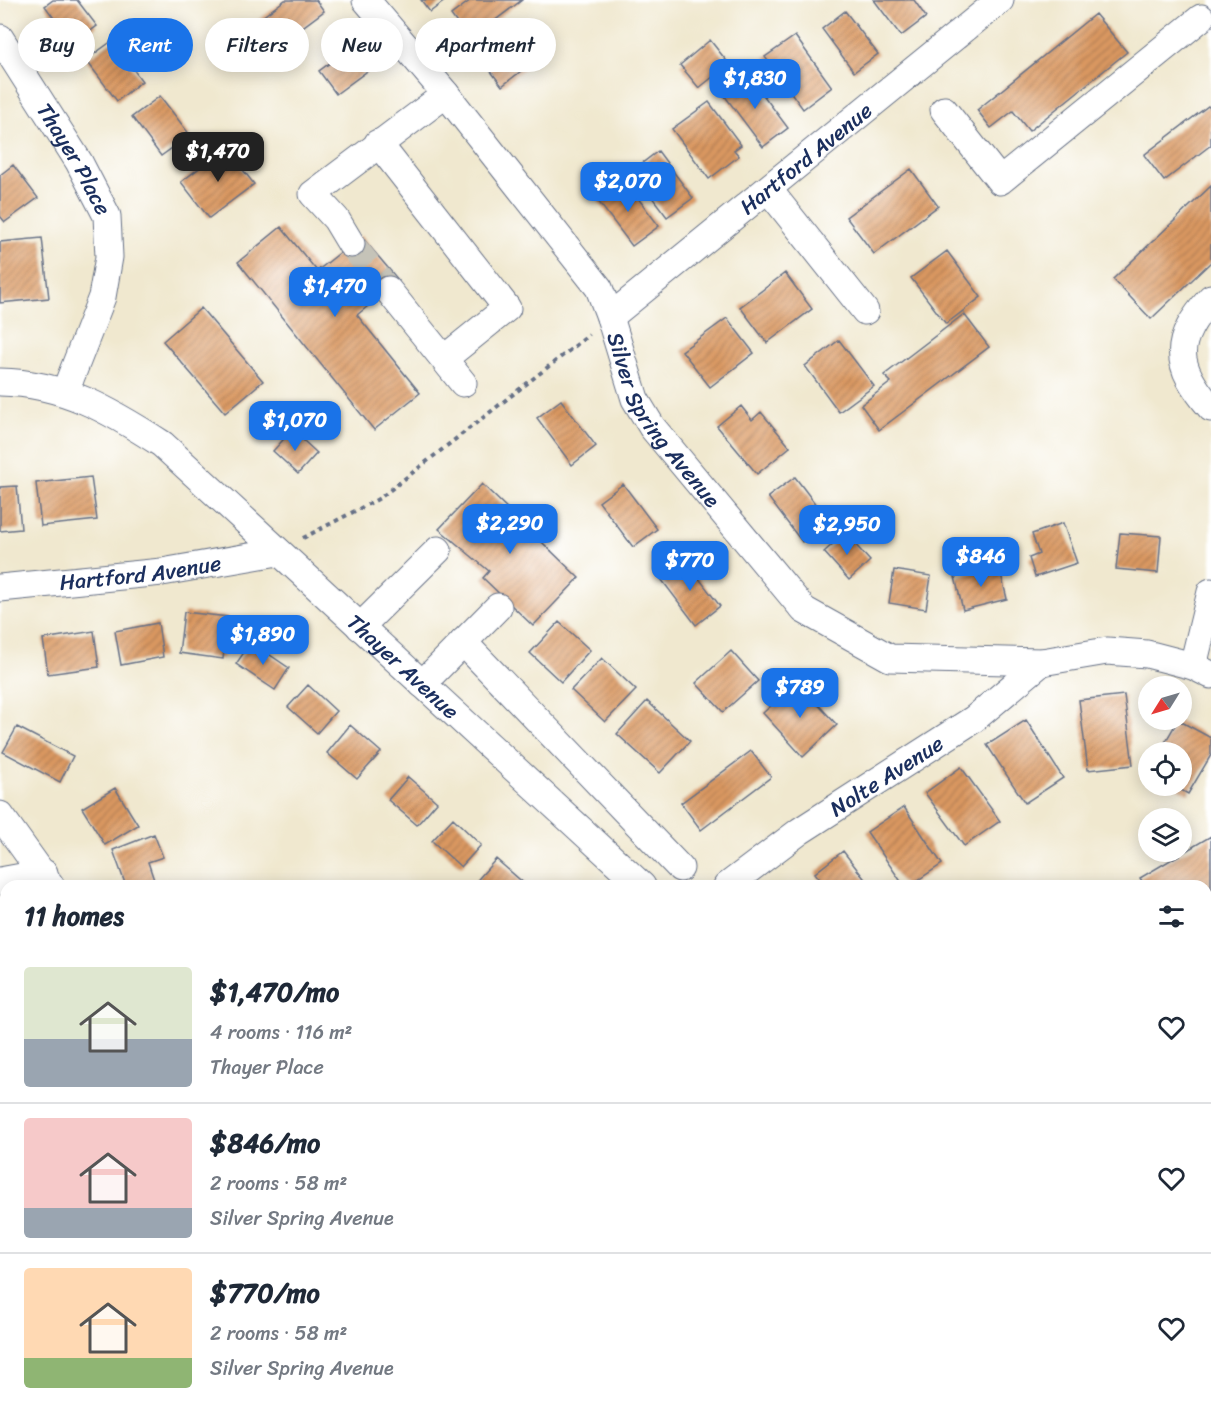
<!DOCTYPE html>
<meta charset="utf-8">
<style>
:root{--surface:#fff;--page:#f6f6f7;--text:#1f2937;--muted:#747a83;--line:#e0e1e3;--accent:#1a73e8}
body{margin:0;font-family:Sriracha,sans-serif;background:var(--page);color:var(--text);height:100vh;display:flex;flex-direction:column;font-size:22px;white-space:nowrap}
*{box-sizing:border-box;margin:0}
p{font-size:20px;color:var(--muted)}
.icon{flex:none;width:33px;height:33px;fill:none;stroke:currentColor;stroke-width:2;stroke-linecap:round;stroke-linejoin:round}
.map{position:relative;flex:1;overflow:hidden}
.side{position:absolute;left:0px;top:880px;width:1212px;height:536px;display:flex;flex-direction:column;background:var(--surface);border-radius:18px 18px 0 0;box-shadow:0 3px 15px #0003}
.side>*{flex:none}
.banner{position:absolute;left:18px;top:18px;width:600px;height:54px;display:flex;gap:12px}
.needle{width:39px;rotate:233deg}
.controls{position:absolute;left:1138px;top:676px;display:grid;gap:12px}
.controls a{display:grid;place-items:center;width:54px;height:54px;border-radius:50%;background:var(--surface);box-shadow:0 3px 15px #0003;font-size:30px}
.price{position:absolute;translate:-50% -51px;padding:0 14px;border-radius:12px;background:var(--accent);color:#fff;font-size:20px;line-height:39px;filter:drop-shadow(0 2px 3px #0008)}
.price::after{content:'';position:absolute;left:50%;top:36px;width:18px;height:14px;margin-left:-9px;background:inherit;clip-path:polygon(0 0,100% 0,50% 100%)}
.price.active{background:#222;color:#fff}
ul{padding:0;list-style:none}
li{display:flex;align-items:center;gap:18px;height:150px;padding:0 24px}
li+li{border-top:2px solid var(--line)}
li span{display:grid;place-items:center;flex:none;width:168px;height:120px;border-radius:6px;color:#555}
li>.icon{margin-inline-start:auto}
span .icon{width:72px;height:72px;fill:#fffc;stroke-width:1}
li b{font-size:26px}
h2{display:flex;justify-content:space-between;align-items:center;height:72px;padding:0 24px;font-size:26px}
.pill{padding:0 21px;border-radius:27px;background:var(--surface);box-shadow:0 3px 15px #0003;font-size:21px;line-height:54px}
.pill.active{background:var(--accent);color:#fff}
.map>svg:first-child{display:block}
.park{fill:url(#park-tufts);stroke:#607e6c;stroke-width:1.5}
.building{fill:url(#building-hatch)}
.lines{fill:none;stroke-linecap:round;stroke-linejoin:round}
.minor-tunnel{stroke:#c5c3b8;stroke-width:27;stroke-dasharray:27 14;stroke-linecap:butt}
.minor-casing{stroke:#667086;stroke-width:29}
.path{stroke:#667086;stroke-width:4;stroke-dasharray:4.5 4.5;stroke-linecap:butt}
.minor{stroke:#fff;stroke-width:27}
.labels{text-anchor:middle;stroke-width:6;stroke-linejoin:round;paint-order:stroke}
.street-label{font-size:22px;fill:#1b2f5e;stroke:#fff}
</style>
<div class="map">
<svg width="1211" height="1415" viewBox="0 0 1211 1415">
<defs>
<pattern id="park-tufts" width="24" height="20" patternUnits="userSpaceOnUse" patternTransform="scale(1.5)"><rect width="24" height="20" fill="#a4cd79"/><path d="M3 7l-1-3M5 7V3M7 7l1-3M15 17l-1-3M17 17v-4M19 17l1-3" fill="none" stroke="#8db06b"/></pattern>
<pattern id="building-hatch" width="6" height="6" patternUnits="userSpaceOnUse" patternTransform="scale(1.5)"><rect width="6" height="6" fill="#da9861"/><path d="M-1 1l2-2M0 6l6-6M5 7l2-2" fill="none" stroke="#b07c53"/></pattern>
</defs>
<rect width="100%" height="100%" fill="#fff"/>
<filter id="ink" filterUnits="userSpaceOnUse"><feTurbulence type="fractalNoise" baseFrequency=".0167" numOctaves="2"/><feDisplacementMap in="SourceGraphic" scale="12" xChannelSelector="R" yChannelSelector="G"/><feConvolveMatrix kernelMatrix="1 2 1 2 8 2 1 2 1" color-interpolation-filters="sRGB"/></filter>
<filter id="wash" filterUnits="userSpaceOnUse"><feTurbulence type="fractalNoise" baseFrequency=".008" numOctaves="4" result="noise"/><feDisplacementMap in="SourceGraphic" scale="24" xChannelSelector="R" yChannelSelector="G"/><feGaussianBlur stdDeviation="1.35" result="paint"/><feColorMatrix in="noise" values="0 0 0 0 0 0 0 0 0 0 0 0 0 0 0 0 0 1.4 0 .05"/><feComposite in="paint" operator="in"/></filter>
<g filter="url(#wash)">
<rect width="100%" height="100%" fill="#f0e8cf"/>
<path class="park" d="M6,1036V1410H638L641,1415H0V1037Z"/>
<g id="blocks">
<path class="building" d="M53,0H77L97,26L73,44L45,6Z
M285,0H316L324,11L277,46L257,21Z
M421,0H446L430,12Z
M471,0H522L469,40L451,15Z
M874,0H914L926,17L901,36Z
M845,11L878,54L854,72L822,29Z
M1095,14L1127,52L1029,131L1013,111L991,128L977,110Z
M526,20L549,49L502,86L480,57Z
M795,36L832,87L803,109L765,57Z
M710,40L729,64L699,88L680,65Z
M112,41L142,81L117,101L86,60Z
M353,46L370,69L336,94L319,71Z
M746,72L788,128L763,147L721,91Z
M160,96L190,135L161,156L132,117Z
M709,102L741,145L734,150L739,156L709,179L672,129Z
M1208,106L1211,109V145L1164,181L1144,155Z
M226,148L254,184L209,218L181,182Z
M658,151L693,198L667,217L632,171Z
M13,165L38,198L5,222L0,216V175Z
M911,169L938,206L874,254L846,217Z
M625,181L659,226L632,246L598,201Z
M1211,186V262L1151,319L1113,279Z
M281,227L317,271L361,236L399,281L357,315L420,393L374,430L238,262Z
M42,238L49,298L0,303V242Z
M947,251L981,297L946,324L911,278Z
M785,273L812,309L767,343L740,307Z
M201,308L263,381L225,413L163,341Z
M964,314L989,347L879,430L861,405L891,382L884,375Z
M727,318L754,353L710,387L682,351Z
M839,340L874,386L839,412L805,366Z
M561,400L596,446L572,465L537,418Z
M741,406L752,420L761,412L790,447L757,474L717,426Z
M292,430L317,453L298,474L273,451Z
M91,477L97,520L41,526L36,483Z
M795,477L829,522L802,542L768,497Z
M482,484L579,578L533,626L483,578L489,571L439,529Z
M623,484L657,529L633,547L599,502Z
M17,486L21,529L0,531V487Z
M1063,523L1077,563L1035,577L1029,558L1039,554L1032,534Z
M845,533L870,561L849,580L824,552Z
M1120,533L1161,536L1158,573L1116,569Z
M685,560L720,606L696,625L661,579Z
M999,566L1007,599L963,610L955,577Z
M894,570L931,576L926,609L889,603Z
M184,612L228,617L223,659L179,653Z
M559,622L590,650L561,682L530,653Z
M158,623L163,657L121,665L115,631Z
M94,631L99,667L48,674L43,639Z
M251,642L289,668L275,690L236,664Z
M731,651L758,681L723,712L696,683Z
M602,658L636,690L605,722L571,690Z
M797,682L837,725L803,757L763,713Z
M308,685L336,711L317,733L288,707Z
M1124,695L1133,765L1088,770L1079,700Z
M647,701L690,741L660,773L617,734Z
M1026,720L1063,778L1025,803L987,745Z
M1178,720L1211,738V755L1188,794L1174,786H1182V753H1159Z
M350,725L381,752L357,779L327,753Z
M17,727L73,756L60,782L3,752Z
M751,751L771,777L701,830L681,803Z
M961,767L1000,821L964,846L925,793Z
M408,777L437,802L417,825L388,800Z
M115,788L138,825L105,845L82,808Z
M904,807L942,864L909,886H904L867,832Z
M453,818L481,845L461,867L432,841Z
M154,834L163,857L148,862L154,880L138,886H126L113,850Z
M1211,836V906L1206,909V886H1145L1140,878Z
M843,851L870,886H825L815,873Z
M496,859L527,886H472Z
M6,946V988L0,990V948Z
M1206,1056L1211,1062V1073L1206,1077Z
M679,1410H740L743,1415H682Z"/>
</g>
</g>
<g filter="url(#ink)">
<use href="#blocks" fill-opacity="0" stroke="#667086" stroke-width="1.5"/>
<g class="lines">
<path class="minor-tunnel" d="M351,244L388,290"/>
<defs>
<g id="minor">
<path id="s1" d="M366,0L446,94L599,288L610,317L635,399L652,427L804,610L890,658L1042,662L1107,651L1147,654L1193,666L1211,675"/>
<path id="s2" d="M0,38L79,162L107,216L109,257L102,297L65,392"/>
<path d="M944,110L1000,181L1201,18"/>
<path d="M378,143L507,308L445,358"/>
<path d="M768,189L865,311"/>
<path d="M351,244L336,219L313,194L446,94"/>
<path d="M388,290L463,383"/>
<path d="M1211,298C1173,341 1173,364 1211,408"/>
<path id="s3" d="M610,317L1000,0"/>
<path id="s4" d="M0,382C64,383 111,411 162,444L642,886"/>
<path id="s5" d="M0,588L162,572L278,552"/>
<path d="M360,627L438,550"/>
<path d="M463,642L680,868"/>
<path d="M1193,666L1211,592"/>
<path d="M422,684L498,607"/>
<path d="M0,815L51,886"/>
<path d="M0,881L44,873"/>
<path id="s6" d="M727,886L800,831L974,719L1042,662"/>
<path d="M0,1026L6,1025"/>
<path d="M486,1410L489,1415"/>
<path d="M820,1410L827,1415"/>
<path d="M906,1410L910,1415"/>
<path d="M1041,1410L1044,1415"/>
</g>
</defs>
<use href="#minor" class="minor-casing"/>
<path class="path" d="M303,538L380,498L589,335"/>
<use href="#minor" class="minor"/>
</g>
</g>
<g class="labels">
<g class="street-label">
<text dy="8" stroke="none"><textPath href="#s3" startOffset="252">Hartford Avenue</textPath></text>
<text dy="8" stroke="none"><textPath href="#s2" startOffset="142">Thayer Place</textPath></text>
<text dy="8" stroke="none"><textPath href="#s1" startOffset="519">Silver Spring Avenue</textPath></text>
<text dy="8" stroke="none"><textPath href="#s5" startOffset="141">Hartford Avenue</textPath></text>
<text dy="8" stroke="none"><textPath href="#s4" startOffset="504">Thayer Avenue</textPath></text>
<text dy="8" stroke="none"><textPath href="#s6" startOffset="194">Nolte Avenue</textPath></text>
</g>
</g>
</svg>
<div class="controls">
<a><svg class="needle" viewBox="-14 -14 28 28"><path d="M0-13l5 13h-10z" fill="#e53935"/><path d="M0 13l5-13h-10z" fill="#747a83"/></svg></a>
<a><svg class="icon" aria-label="locate" viewBox="0 0 24 24"><circle cx="12" cy="12" r="6"/><path d="M12 2v4M12 18v4M2 12h4M18 12h4"/></svg></a>
<a><svg class="icon" aria-label="layers" viewBox="0 0 24 24"><path d="M12 4l9 5-9 5-9-5zM3 14l9 5 9-5"/></svg></a>
</div>
<b class="price" style="left:755px;top:110px">$1,830</b>
<b class="price active" style="left:218px;top:183px">$1,470</b>
<b class="price" style="left:628px;top:213px">$2,070</b>
<b class="price" style="left:335px;top:318px">$1,470</b>
<b class="price" style="left:295px;top:452px">$1,070</b>
<b class="price" style="left:510px;top:555px">$2,290</b>
<b class="price" style="left:847px;top:556px">$2,950</b>
<b class="price" style="left:981px;top:588px">$846</b>
<b class="price" style="left:690px;top:592px">$770</b>
<b class="price" style="left:263px;top:666px">$1,890</b>
<b class="price" style="left:800px;top:719px">$789</b>
<div class="banner">
<a class="pill">Buy</a>
<a class="pill active">Rent</a>
<a class="pill">Filters</a>
<a class="pill">New</a>
<a class="pill">Apartment</a>
</div>
<section class="side">
<h2>11 homes<svg class="icon" aria-label="filters" viewBox="0 0 24 24"><path d="M4 7h16M4 17h16"/><circle cx="9" cy="7" r="2"/><circle cx="15" cy="17" r="2"/></svg></h2>
<ul>
<li><span style="background:linear-gradient(#dfe7d0 60%,#9aa5b1 0)"><svg class="icon" aria-label="home" viewBox="0 0 24 24"><path d="M3 11l9-7 9 7M6 9v11h12V9"/></svg></span><div><b>$1,470/mo</b><p>4 rooms · 116 m²</p><p>Thayer Place</p></div><svg class="icon" aria-label="heart" viewBox="0 0 24 24"><path d="M12 20l-8-8c-3-5 5-10 8-4 3-6 11-1 8 4z"/></svg></li>
<li><span style="background:linear-gradient(#f6c9c9 75%,#9aa5b1 0)"><svg class="icon" aria-label="home" viewBox="0 0 24 24"><path d="M3 11l9-7 9 7M6 9v11h12V9"/></svg></span><div><b>$846/mo</b><p>2 rooms · 58 m²</p><p>Silver Spring Avenue</p></div><svg class="icon" aria-label="heart" viewBox="0 0 24 24"><path d="M12 20l-8-8c-3-5 5-10 8-4 3-6 11-1 8 4z"/></svg></li>
<li><span style="background:linear-gradient(#ffd9b3 75%,#8fb573 0)"><svg class="icon" aria-label="home" viewBox="0 0 24 24"><path d="M3 11l9-7 9 7M6 9v11h12V9"/></svg></span><div><b>$770/mo</b><p>2 rooms · 58 m²</p><p>Silver Spring Avenue</p></div><svg class="icon" aria-label="heart" viewBox="0 0 24 24"><path d="M12 20l-8-8c-3-5 5-10 8-4 3-6 11-1 8 4z"/></svg></li>
</ul>
</section>
</div>
